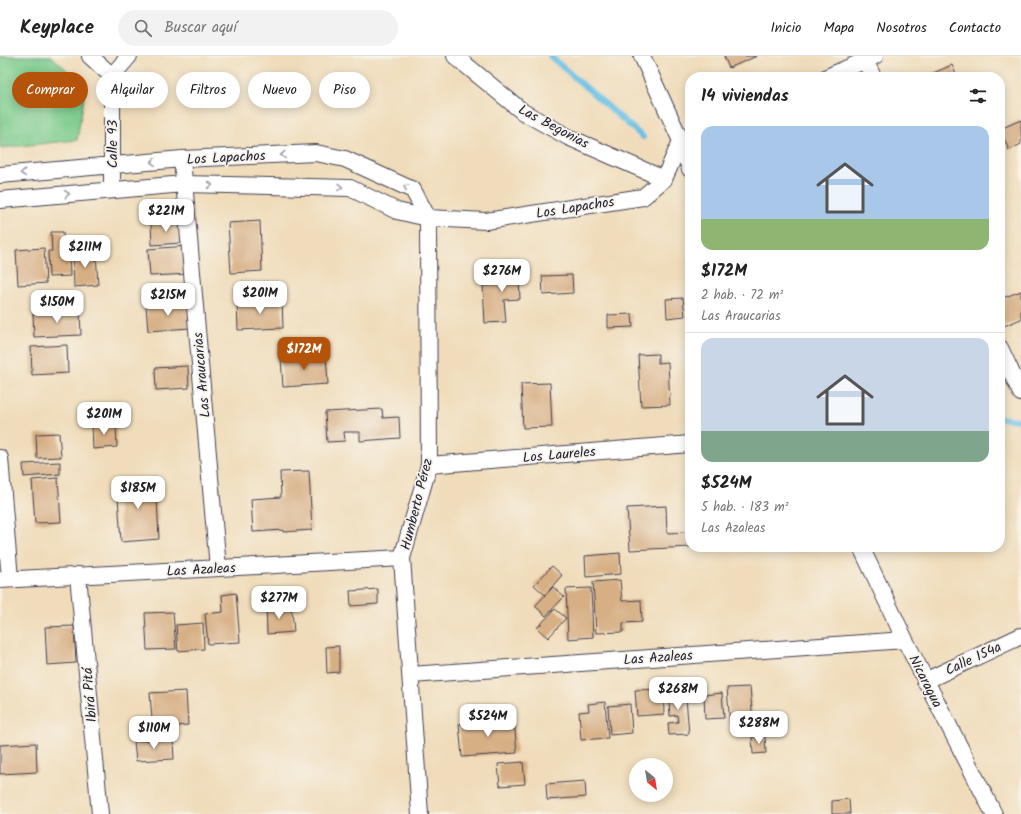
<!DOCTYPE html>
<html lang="es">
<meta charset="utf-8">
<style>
:root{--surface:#fff;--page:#f2f2f2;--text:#222;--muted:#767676;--line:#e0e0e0;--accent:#b45309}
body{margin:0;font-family:Kalam,sans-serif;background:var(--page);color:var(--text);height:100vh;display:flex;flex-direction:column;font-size:15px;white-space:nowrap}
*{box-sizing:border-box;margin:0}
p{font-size:13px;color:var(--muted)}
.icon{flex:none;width:22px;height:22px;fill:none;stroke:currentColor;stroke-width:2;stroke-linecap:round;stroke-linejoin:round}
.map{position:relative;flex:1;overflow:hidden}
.details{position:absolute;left:685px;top:16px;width:320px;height:480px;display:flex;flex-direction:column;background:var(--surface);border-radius:16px;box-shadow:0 2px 10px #0003}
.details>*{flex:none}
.top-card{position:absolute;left:12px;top:16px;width:380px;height:36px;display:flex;gap:8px}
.needle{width:26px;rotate:150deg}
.fabs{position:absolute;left:629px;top:702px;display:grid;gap:8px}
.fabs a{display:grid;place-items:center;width:44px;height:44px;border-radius:50%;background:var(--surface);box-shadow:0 2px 10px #0003;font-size:20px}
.price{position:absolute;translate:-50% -34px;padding:0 9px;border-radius:8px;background:#fff;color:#222;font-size:13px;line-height:26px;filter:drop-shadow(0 1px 2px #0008)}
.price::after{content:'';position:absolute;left:50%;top:24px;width:12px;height:9px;margin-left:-6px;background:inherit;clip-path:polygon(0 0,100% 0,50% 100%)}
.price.current{background:var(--accent);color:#fff}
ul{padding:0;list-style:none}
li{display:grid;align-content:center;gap:8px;height:212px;padding:0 16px}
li+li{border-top:1px solid var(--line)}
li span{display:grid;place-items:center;height:124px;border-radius:12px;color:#555}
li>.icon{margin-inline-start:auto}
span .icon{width:72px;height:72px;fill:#fffc;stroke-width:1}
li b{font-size:17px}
h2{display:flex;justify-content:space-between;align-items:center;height:48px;padding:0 16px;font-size:17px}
.chip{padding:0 14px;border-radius:18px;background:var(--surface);box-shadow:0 2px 10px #0003;font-size:14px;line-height:36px}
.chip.current{background:var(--accent);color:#fff}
header{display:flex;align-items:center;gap:24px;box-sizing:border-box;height:56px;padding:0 20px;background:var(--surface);border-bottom:1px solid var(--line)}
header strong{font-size:19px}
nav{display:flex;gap:22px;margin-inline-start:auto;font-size:14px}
.search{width:280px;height:36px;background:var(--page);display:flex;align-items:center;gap:10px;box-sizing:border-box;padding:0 14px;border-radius:22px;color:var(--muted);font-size:15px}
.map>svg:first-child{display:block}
.green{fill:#79ca8b;stroke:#4e7663}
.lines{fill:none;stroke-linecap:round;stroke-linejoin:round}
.stream{stroke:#68c0e5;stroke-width:6}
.building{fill:#d7af84}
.minor-casing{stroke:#413e4e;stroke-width:18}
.minor{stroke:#fff;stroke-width:16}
.oneway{stroke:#9c9ca7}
.labels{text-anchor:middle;stroke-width:3.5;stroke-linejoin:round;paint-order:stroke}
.street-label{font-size:14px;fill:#22223b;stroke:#f7f3e8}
</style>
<header>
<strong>Keyplace</strong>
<div class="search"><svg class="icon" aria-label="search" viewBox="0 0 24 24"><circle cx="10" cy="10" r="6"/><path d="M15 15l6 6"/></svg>Buscar aquí</div>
<nav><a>Inicio</a><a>Mapa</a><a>Nosotros</a><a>Contacto</a></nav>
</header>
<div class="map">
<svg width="1021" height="758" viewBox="0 0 1021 758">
<rect width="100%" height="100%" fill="#f7f3e8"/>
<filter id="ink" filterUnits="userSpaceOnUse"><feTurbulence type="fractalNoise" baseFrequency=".025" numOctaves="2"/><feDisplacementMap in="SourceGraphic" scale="8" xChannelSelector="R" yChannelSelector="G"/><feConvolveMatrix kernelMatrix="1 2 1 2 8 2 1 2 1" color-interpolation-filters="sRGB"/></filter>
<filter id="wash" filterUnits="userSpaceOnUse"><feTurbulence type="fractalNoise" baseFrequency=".012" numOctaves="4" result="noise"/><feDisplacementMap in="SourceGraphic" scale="16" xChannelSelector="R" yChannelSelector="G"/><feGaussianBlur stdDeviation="0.9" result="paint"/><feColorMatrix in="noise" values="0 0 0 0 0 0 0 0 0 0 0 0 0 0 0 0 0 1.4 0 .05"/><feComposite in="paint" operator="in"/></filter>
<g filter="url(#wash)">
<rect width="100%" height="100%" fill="#f0dcba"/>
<path class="green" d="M0,0H51L86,31L77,84L0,92Z"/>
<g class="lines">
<path class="stream" d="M550,0L643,81
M1000,362L1017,364"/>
</g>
<g id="blocks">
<path class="building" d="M724,0H757L729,12Z
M952,9L957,21H932L931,18Z
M1021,64V88L1009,94L1000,73Z
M180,165L181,187L152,189L151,167Z
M260,165L262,215L231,217L228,167Z
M51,176H63L64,195L69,194L70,220L49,221L48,195H52Z
M188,190L190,218L150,220L148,193Z
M44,192L46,227L18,229L16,194Z
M96,196L98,229L74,231L73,197Z
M518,205L520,243L504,244L506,266L485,267L483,230L500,229L499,206Z
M572,219L573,237L543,239L542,220Z
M1021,235V263L1004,270L1000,260V243Z
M683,242L685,260L667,262L666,243Z
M282,243L283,272L238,274L237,246Z
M189,247L190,272L148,275L146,250Z
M80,255L81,279L34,281L33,258Z
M632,258L633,271L608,272V259Z
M67,289L68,317L32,319L31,291Z
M658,298V307L668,306L670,349L641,350L638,299Z
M326,299L328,328L283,331L281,302Z
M188,310L189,332L156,334L155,312Z
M550,327L552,371L523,372L521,328Z
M382,353L383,362L399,361L400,382L360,385V376H344L345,385L327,386L325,356Z
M116,368L117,391L93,393L92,370Z
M59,377L61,401L37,402L36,378Z
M60,406V418L24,421L23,408Z
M309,415L312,474L283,476V474L253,476L251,443L281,441L280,416Z
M58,422L61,466L35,467L32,424Z
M156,422L159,483L121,486L117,425Z
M666,450L667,477L690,476V491L630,494L627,452Z
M620,497L621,518L586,521L585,500Z
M552,510L562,519L545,539L534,529Z
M620,524L622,545L641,544L642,566L623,567V576L596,577L593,526Z
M553,531L564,541L546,560L535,550Z
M591,532L593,581L568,583L566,533Z
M378,533V548L351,550L350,535Z
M236,537L240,586L208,588L205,558L223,556L222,539Z
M266,546L292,555L294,576L267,578Z
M555,553L566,562L548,582L537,572Z
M173,556L176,593L147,594L145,557Z
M203,567L204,593L178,595L176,569Z
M74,570L76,607L47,609L45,571Z
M339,590V616L327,617L326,591Z
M685,630L689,678L669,679L668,667L678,666L677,659L670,660L668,632Z
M750,631L753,667L730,669L727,632Z
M663,633L664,658L637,660L635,634Z
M186,635L188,669L177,670V675L153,677L150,637Z
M722,637L724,662L705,663L704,639Z
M605,646L608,682L581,684L579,656L589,655L588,648Z
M630,648L632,677L610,679L608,650Z
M514,664L517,697L462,701L459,668Z
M765,680L766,697L753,698L752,681Z
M173,683L174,703L136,705L134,685Z
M36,687L37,716L0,718V689Z
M523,706L525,728L500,730L498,708Z
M585,725L586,741L547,744L546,728Z
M849,743L850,758H832V745Z"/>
</g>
</g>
<g filter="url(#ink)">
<use href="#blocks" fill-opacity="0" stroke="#413e4e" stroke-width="1"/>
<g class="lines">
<defs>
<path id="minor" d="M90,0L112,20
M455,0L523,56L568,81L664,123
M642,0L681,85L690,113
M865,4L873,21
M827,21L875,0
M182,103L218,512
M0,119L182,103L316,97L345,103L413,134L428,162L429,409L402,502L420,758
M112,134V20L129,0
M0,144L184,128L350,132L397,155L428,162L486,165L643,141L664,123L681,85L690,81
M1000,292L1021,337
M0,402L10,523
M429,409L690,388
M861,491L905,584L994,758
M78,519L100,758
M0,524L402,502
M411,619L905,584
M925,625L1021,580"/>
</defs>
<use href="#minor" class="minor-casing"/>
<use href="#minor" class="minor"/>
</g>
<defs><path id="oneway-chevron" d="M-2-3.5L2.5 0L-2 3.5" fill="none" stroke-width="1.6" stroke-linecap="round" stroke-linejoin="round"/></defs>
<g class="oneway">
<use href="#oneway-chevron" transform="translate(283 99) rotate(177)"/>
<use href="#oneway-chevron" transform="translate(153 106) rotate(175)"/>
<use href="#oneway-chevron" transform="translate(23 117) rotate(175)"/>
<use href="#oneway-chevron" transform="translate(210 129) rotate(1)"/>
<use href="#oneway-chevron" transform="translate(340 131) rotate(1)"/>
<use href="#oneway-chevron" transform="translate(406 131) rotate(-155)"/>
<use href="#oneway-chevron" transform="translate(67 138) rotate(-5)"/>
</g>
</g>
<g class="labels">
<g class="street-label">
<text transform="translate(554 70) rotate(28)" y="5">Las Begonias</text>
<text transform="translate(112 88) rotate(-90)" y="5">Calle 93</text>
<text transform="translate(226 101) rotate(-3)" y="5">Los Lapachos</text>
<text transform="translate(575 151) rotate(-9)" y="5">Los Lapachos</text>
<text transform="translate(201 319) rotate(-95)" y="5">Las Araucarias</text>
<text transform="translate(559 398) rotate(-5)" y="5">Los Laureles</text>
<text transform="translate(416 448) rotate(-76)" y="5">Humberto Pérez</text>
<text transform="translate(201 513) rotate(-3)" y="5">Las Azaleas</text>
<text transform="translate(658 601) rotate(-4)" y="5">Las Azaleas</text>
<text transform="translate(973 602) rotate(-25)" y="5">Calle 154a</text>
<text transform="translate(926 625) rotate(63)" y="5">Nicaragua</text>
<text transform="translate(89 639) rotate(-95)" y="5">Ibirá Pitá</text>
</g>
</g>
</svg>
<div class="fabs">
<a><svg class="needle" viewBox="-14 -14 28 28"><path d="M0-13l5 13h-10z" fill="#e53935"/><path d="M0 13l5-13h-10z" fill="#767676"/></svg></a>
</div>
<b class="price" style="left:166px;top:177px">$221M</b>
<b class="price" style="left:85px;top:213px">$211M</b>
<b class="price" style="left:502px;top:237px">$276M</b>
<b class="price" style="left:260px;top:259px">$201M</b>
<b class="price" style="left:168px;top:261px">$215M</b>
<b class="price" style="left:57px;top:268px">$150M</b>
<b class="price current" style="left:304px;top:315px">$172M</b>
<b class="price" style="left:104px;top:380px">$201M</b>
<b class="price" style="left:138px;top:454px">$185M</b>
<b class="price" style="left:279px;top:564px">$277M</b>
<b class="price" style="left:678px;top:655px">$268M</b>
<b class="price" style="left:488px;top:682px">$524M</b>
<b class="price" style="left:759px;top:689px">$288M</b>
<b class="price" style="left:154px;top:694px">$110M</b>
<div class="top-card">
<a class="chip current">Comprar</a>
<a class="chip">Alquilar</a>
<a class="chip">Filtros</a>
<a class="chip">Nuevo</a>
<a class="chip">Piso</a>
</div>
<section class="details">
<h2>14 viviendas<svg class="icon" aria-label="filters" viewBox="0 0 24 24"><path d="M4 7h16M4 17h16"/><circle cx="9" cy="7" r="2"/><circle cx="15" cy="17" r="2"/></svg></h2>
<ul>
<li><span style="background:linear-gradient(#a9c7e8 75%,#8fb573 0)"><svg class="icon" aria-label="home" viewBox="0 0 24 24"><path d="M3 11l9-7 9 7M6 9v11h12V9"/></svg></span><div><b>$172M</b><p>2 hab. · 72 m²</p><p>Las Araucarias</p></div></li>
<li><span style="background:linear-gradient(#c9d6e8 75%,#7fa58c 0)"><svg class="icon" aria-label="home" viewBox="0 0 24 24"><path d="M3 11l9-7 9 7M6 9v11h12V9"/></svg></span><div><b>$524M</b><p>5 hab. · 183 m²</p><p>Las Azaleas</p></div></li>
</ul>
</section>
</div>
